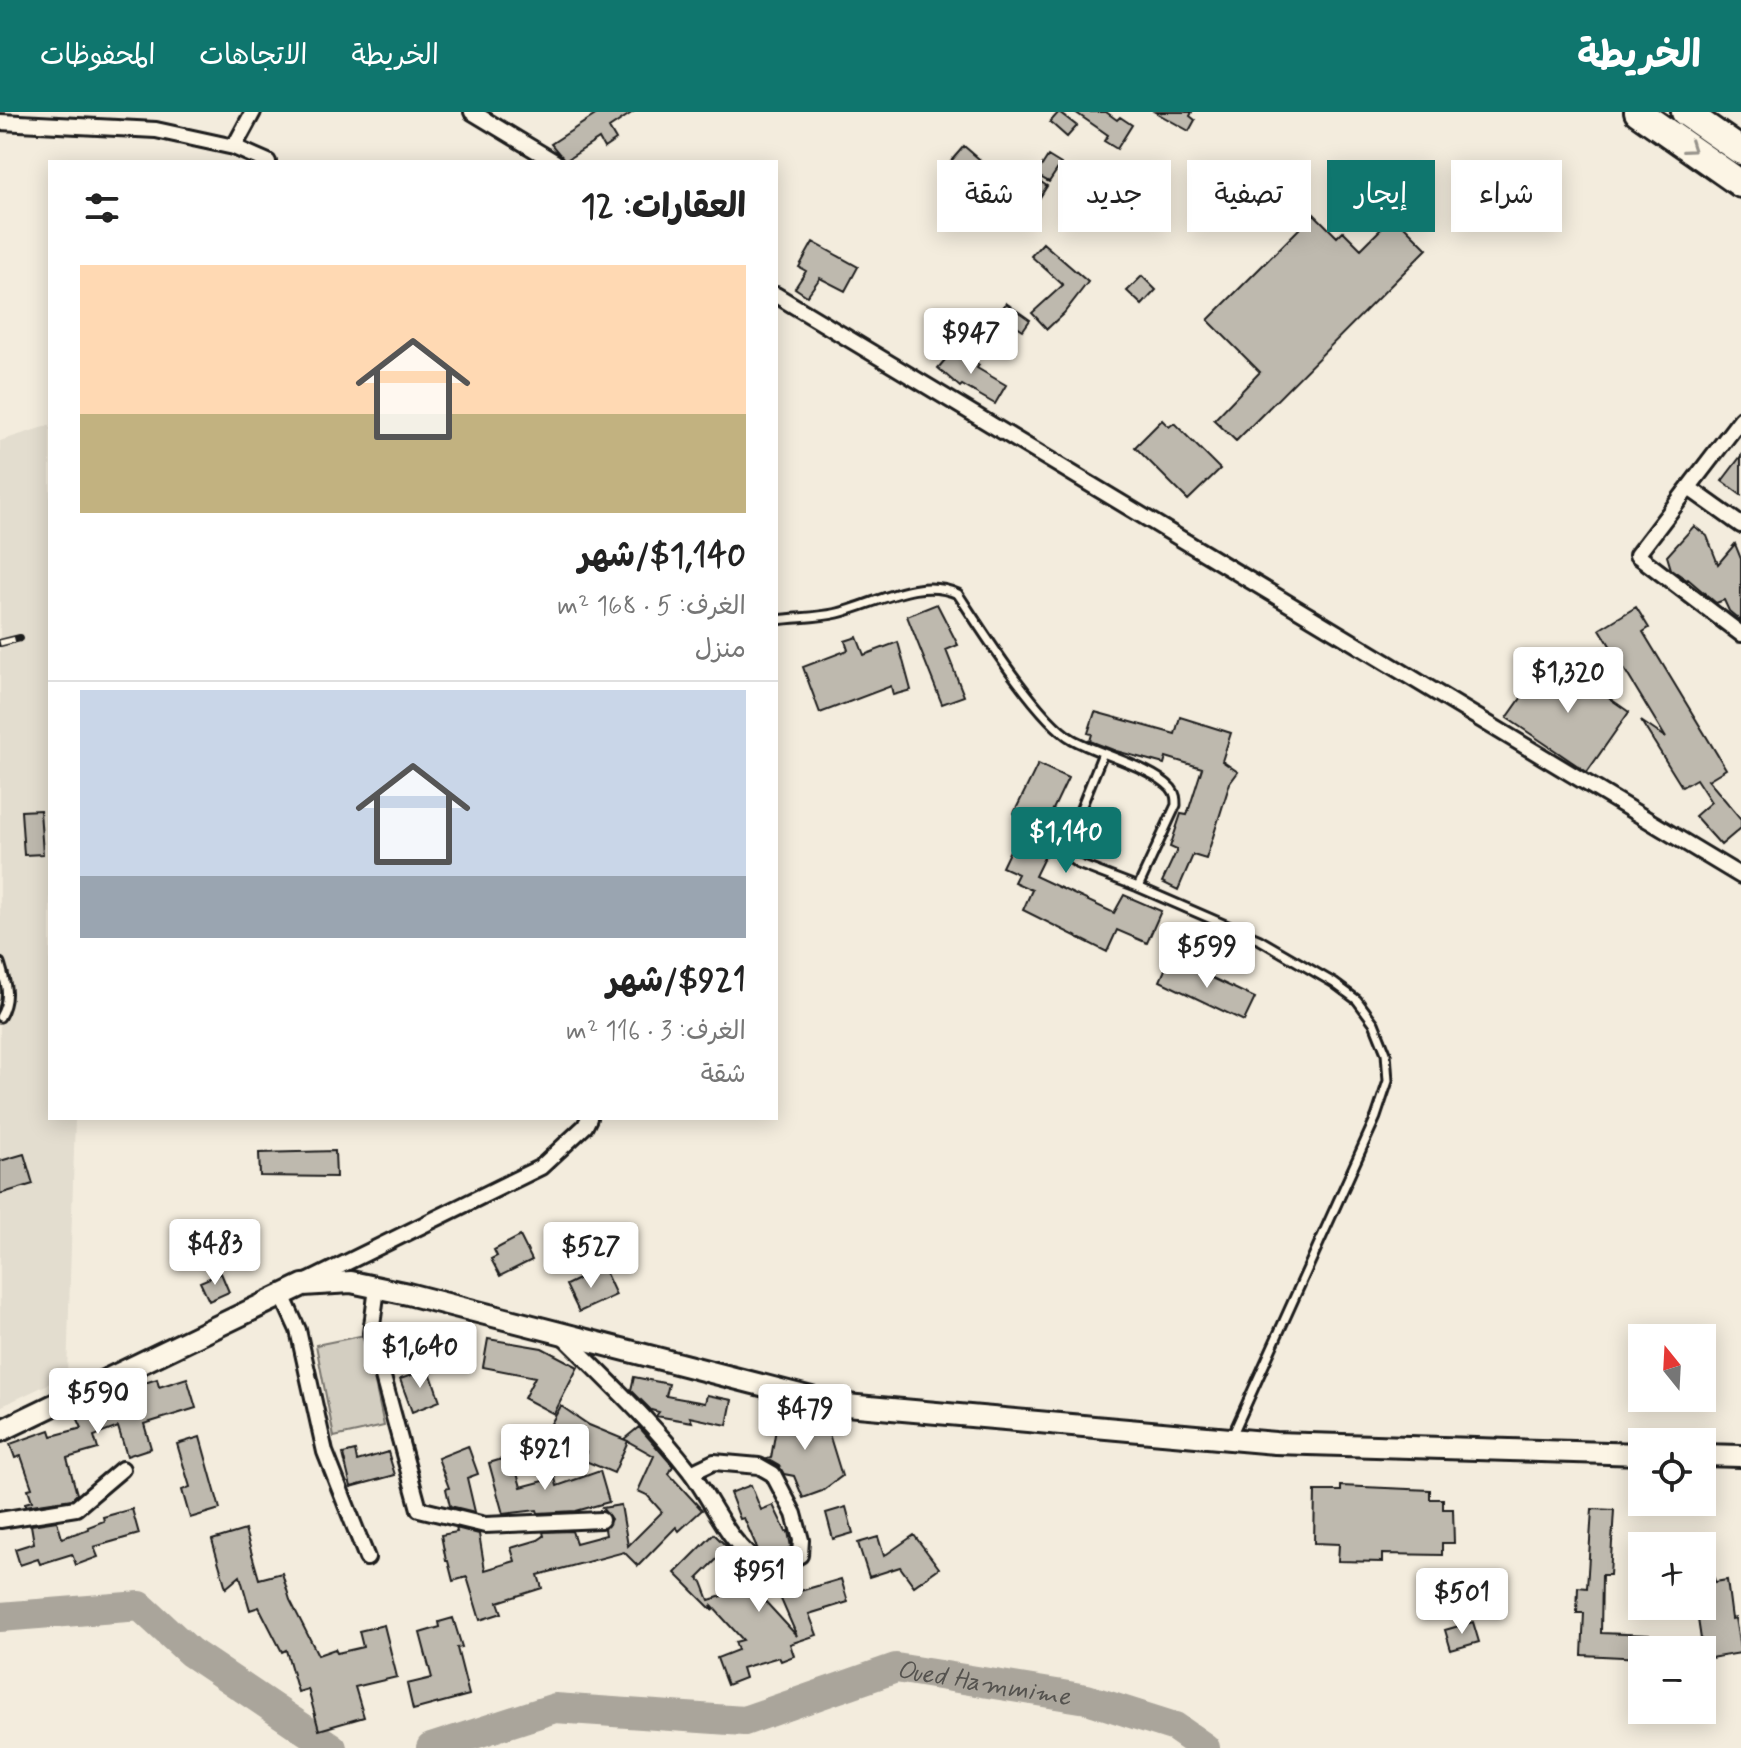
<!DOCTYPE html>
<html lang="ar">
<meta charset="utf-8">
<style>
:root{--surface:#fff;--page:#f2f2f2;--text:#222;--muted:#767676;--line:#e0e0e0;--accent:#0f766e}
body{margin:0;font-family:Mynerve,"Playpen Sans Arabic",sans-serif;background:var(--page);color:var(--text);direction:rtl;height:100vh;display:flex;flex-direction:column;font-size:30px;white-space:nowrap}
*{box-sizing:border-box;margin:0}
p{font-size:26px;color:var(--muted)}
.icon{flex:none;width:44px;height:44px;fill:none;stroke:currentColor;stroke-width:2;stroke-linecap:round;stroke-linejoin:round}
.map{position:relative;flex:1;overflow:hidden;direction:ltr}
.sheet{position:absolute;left:48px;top:48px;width:730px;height:960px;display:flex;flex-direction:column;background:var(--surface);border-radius:0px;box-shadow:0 4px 20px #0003;direction:rtl}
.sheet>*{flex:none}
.guide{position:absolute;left:802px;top:48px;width:760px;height:72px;direction:rtl;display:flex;gap:16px}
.needle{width:52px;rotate:342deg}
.controls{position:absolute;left:1628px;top:1212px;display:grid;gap:16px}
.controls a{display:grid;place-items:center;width:88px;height:88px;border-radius:0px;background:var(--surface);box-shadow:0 4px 20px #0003;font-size:40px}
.price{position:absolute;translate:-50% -68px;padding:0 18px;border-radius:8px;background:#fff;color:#222;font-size:26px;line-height:52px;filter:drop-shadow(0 2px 4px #0008)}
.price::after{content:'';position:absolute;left:50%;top:48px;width:24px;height:18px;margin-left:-12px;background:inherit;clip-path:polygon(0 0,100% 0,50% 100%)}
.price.active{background:var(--accent);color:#fff}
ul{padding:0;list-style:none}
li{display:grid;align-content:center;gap:16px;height:424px;padding:0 32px}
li+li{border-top:2px solid var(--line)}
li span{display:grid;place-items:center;height:248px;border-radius:0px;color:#555}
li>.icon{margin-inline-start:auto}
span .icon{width:144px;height:144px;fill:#fffc;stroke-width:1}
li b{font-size:34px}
h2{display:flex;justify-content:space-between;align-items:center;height:96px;padding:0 32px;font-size:34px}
.pill{padding:0 28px;border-radius:0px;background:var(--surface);box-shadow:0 4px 20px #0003;font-size:28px;line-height:72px}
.pill.active{background:var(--accent);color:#fff}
header{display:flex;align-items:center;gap:48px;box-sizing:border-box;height:112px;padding:0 40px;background:var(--accent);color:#fff}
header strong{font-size:38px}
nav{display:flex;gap:44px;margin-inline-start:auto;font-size:28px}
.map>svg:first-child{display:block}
.built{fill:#e3ddcf}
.green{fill:#d3cec1;stroke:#78756e;stroke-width:2}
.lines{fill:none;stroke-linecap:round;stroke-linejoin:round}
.river{stroke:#aaa59b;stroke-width:30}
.building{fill:#beb9ae;stroke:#1c1c1c;stroke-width:2}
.lane-casing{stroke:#1c1c1c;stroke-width:13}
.street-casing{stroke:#1c1c1c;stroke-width:20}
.secondary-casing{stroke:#1c1c1c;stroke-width:26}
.highway-casing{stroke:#1c1c1c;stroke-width:32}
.lane{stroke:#fcf5e5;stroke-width:7}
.street{stroke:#fcf5e5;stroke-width:14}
.secondary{stroke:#fcf5e5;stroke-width:20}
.highway{stroke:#fcf5e5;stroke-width:26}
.rail-casing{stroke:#1c1c1c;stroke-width:8}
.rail{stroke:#fcf5e5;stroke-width:5;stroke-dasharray:15;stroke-linecap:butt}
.oneway{stroke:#97938b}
.labels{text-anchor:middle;stroke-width:6;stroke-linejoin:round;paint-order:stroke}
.water-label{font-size:26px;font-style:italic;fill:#55534f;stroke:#fcf5e5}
</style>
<header>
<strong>الخريطة</strong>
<nav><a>الخريطة</a><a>الاتجاهات</a><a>المحفوظات</a></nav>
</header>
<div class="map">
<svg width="1741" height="1636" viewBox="0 0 1741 1636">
<rect width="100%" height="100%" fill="#f3ecdd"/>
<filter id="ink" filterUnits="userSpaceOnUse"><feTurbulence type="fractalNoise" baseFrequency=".0125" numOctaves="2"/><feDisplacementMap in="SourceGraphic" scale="16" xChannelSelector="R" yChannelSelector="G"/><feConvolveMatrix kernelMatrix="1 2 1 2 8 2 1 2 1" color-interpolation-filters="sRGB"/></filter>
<g filter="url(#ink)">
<path class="built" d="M50,313V1006H75L67,1263L0,1295V329Z"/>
<path class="green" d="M365,1223L384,1314L334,1325L316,1233Z"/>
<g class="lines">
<g class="river">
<path d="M0,1505L140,1494L190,1540L332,1636"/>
<path id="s1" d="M431,1636L555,1596L744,1609L896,1556L1087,1587L1175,1615L1205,1636"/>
</g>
</g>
<path class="building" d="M600,0H633L609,16L616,28L604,36L599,27L565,49L551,32Z
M1059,0L1077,14L1067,25L1050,10Z
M1075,0H1106L1117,8L1120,5L1132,13L1117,37L1104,29L1108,23Z
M1155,0H1192L1190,4L1195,8L1189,19Z
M964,34L986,53L974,68L951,49Z
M1048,44L1061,52L1049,70L1036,63Z
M1041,70L1047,74L1024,111L1014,102Z
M1314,102L1337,125L1343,119L1361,137L1394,104L1427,137L1236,329L1214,308L1260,260L1208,208Z
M813,130L858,155L845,179L820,166L807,184L795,176L806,159L799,155Z
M1043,131L1088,170L1064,201L1047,217L1032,201L1063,173L1031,144Z
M1142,164L1156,178L1142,193L1127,179Z
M1006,191L1030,208L1023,218L999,202Z
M957,234L979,253L977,256L1006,273L995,292L962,273L960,275L938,256Z
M1162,308L1169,315L1174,311L1220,357L1188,388L1135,335Z
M1741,344V383L1722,369Z
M1694,414L1707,424L1718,452L1735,432L1741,447V509L1729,499L1724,488L1716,491L1688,467L1687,468L1671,457L1667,444Z
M937,492L958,533L946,538L964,584L942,592L907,504Z
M1636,495L1649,516L1643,520L1726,657L1708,668L1741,707V716L1721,733L1695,704L1711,690L1696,667L1682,675L1641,609L1666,626L1600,517Z
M857,525L864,543L898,530L911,578L893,583L891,574L820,601L803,555L848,538L845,529Z
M1550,545L1629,600L1587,660L1507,606Z
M1095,600L1175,622L1180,605L1231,621L1222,649L1238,660L1230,671L1206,747L1193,743L1178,778L1162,770L1177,738L1170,735L1181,702L1187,703L1202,656L1166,645L1164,652L1116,639L1090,629L1092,622L1088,621Z
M1038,652L1068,666L1048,708L1060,713L1035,764L1114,801L1124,783L1161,799L1147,831L1117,818L1107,840L1023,798L1032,778L1014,770L1018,762L1002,755L1025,707L1014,701Z
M40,698L43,742L24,743L21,699Z
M1170,846L1255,886L1244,909L1160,869Z
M335,1039L336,1065L260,1064L259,1041Z
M24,1042L33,1072L0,1082V1049Z
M520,1124L532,1148L500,1164L491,1147L497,1144L494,1138Z
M603,1155L616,1183L579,1200L566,1173Z
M221,1161L229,1180L209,1189L200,1170Z
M488,1227L542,1236L578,1255L554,1302L524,1286L535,1265L483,1255Z
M429,1257L440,1289L412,1300L400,1267Z
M634,1265L669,1272L666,1284L705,1291L707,1283L732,1288L727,1313L690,1305L692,1310L656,1304L659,1300L651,1298L631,1278Z
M187,1266L196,1296L144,1312L151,1336L127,1344L118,1315L94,1324L98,1337L67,1346L77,1382L72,1387L25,1394V1391L32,1389L28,1377L32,1376L21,1344L15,1346L10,1332L50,1318L52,1324L82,1316L76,1303L124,1282L123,1278L157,1267L159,1275Z
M561,1294L589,1313L628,1329L614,1361L583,1348L587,1340L560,1324L553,1336L541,1329Z
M779,1299L823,1306L826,1312L842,1364L822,1379L803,1386L794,1364L784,1362L779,1354L767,1347L771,1346Z
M639,1315L673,1354L669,1362L702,1398L679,1419L676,1415L638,1454L624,1440L538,1463L542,1476L498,1490L502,1501L480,1508L467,1465L453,1469L448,1449H446L441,1423L457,1420L456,1416L479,1422L485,1458L515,1449L511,1436L538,1428L544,1424L543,1420L572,1419L576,1431L606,1423L605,1417L611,1407L602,1396L621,1393L628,1434L662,1400L647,1383L638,1379L654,1344L624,1327Z
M200,1325L220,1397L190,1406L182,1378L190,1375L177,1332Z
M468,1334L478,1362L467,1366L475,1400L450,1394L446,1377L449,1376L438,1346Z
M355,1339L357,1349L388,1340L395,1363L351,1375L343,1342Z
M512,1344L521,1375L555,1366L557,1374L600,1359L609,1390L576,1399L538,1401L537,1398L503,1402L489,1351Z
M751,1373L761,1398L773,1393L786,1420L788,1419L791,1435L776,1443H768L758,1438L744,1406L740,1407L730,1381Z
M1341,1374L1430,1378V1387H1443V1397H1453L1454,1431H1442V1443L1382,1442V1450L1338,1449L1339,1432L1314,1431L1315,1379H1341Z
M846,1395L853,1421L833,1427L826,1401Z
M132,1397L139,1422L94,1435L98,1445L76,1453L72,1442L40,1452L38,1447L20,1453L15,1437L34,1431L31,1413L57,1409L62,1426L89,1417L88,1415L104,1409L103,1405Z
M1592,1397L1614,1398L1610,1463H1602L1601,1521L1649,1523L1648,1538H1642V1546L1582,1543L1584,1501H1577L1578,1475L1587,1476Z
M245,1418L259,1467L282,1461L290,1488L318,1543L335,1537L337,1541L363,1535L359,1519L384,1513L397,1565L355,1575L364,1605L319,1618L308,1577L298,1580L286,1538L282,1540L259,1495L250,1498L240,1464L226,1476L212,1428Z
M714,1422L728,1436L698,1466L702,1470L709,1488L752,1475L797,1524L780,1485L841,1467L848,1490L809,1502L817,1523L790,1532L794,1544L781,1549L779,1545L742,1556L745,1566L727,1573L717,1546L738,1538L735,1530L743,1528L711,1493L713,1499L675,1461Z
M914,1423L939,1456L914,1474L900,1455L869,1465L858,1431L878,1425L884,1444Z
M1714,1466L1715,1470L1727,1468L1732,1507L1735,1506L1741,1541L1704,1547L1696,1494H1702V1467Z
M453,1506L462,1535L457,1536L469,1583L413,1598L407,1572L432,1566L420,1521L440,1515L439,1510Z
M1473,1510L1479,1530L1451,1538L1445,1518Z"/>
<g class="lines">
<defs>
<path id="lane" d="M776,508C797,505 817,506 838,501C876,492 919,464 958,482C981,517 1038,608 1072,627C1098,642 1152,655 1171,676C1176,682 1176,687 1176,693L1138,775L1260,828L1334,871L1357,888L1374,911L1386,941L1388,969L1376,1005L1232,1324
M1103,641L1065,736L1066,743L1078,752L1138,775
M0,851C6,871 11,886 0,905"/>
<path id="street" d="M472,0L555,50
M0,10L156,18L234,35L268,50
M234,35L253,0
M776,183L1741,764
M1741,307L1637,443L1741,522
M1689,376L1741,413
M309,1169L541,1055L585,1014L589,1006
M377,1176L371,1221L419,1397L485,1413L601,1408
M282,1183L298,1218L325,1340L367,1446
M562,1223C606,1267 651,1309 689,1358C710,1384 730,1435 760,1451C774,1458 788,1450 800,1443L801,1428L794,1402L773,1362L759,1354L714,1350L691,1361
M0,1408L76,1396L122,1357"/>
<path id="secondary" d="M0,1319L303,1173L351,1170L408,1182L835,1292L1275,1331L1642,1342
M1702,1343L1741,1344"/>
<path id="highway" d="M1638,0L1741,72
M1685,0L1741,39"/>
</defs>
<use href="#lane" class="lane-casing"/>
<use href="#street" class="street-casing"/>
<use href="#secondary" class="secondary-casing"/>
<use href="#highway" class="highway-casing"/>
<use href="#lane" class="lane"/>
<use href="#street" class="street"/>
<use href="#secondary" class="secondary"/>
<use href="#highway" class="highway"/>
<defs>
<path id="rail" d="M0,531L20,526"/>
</defs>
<use href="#rail" class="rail-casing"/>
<use href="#rail" class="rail"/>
</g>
<defs><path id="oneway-chevron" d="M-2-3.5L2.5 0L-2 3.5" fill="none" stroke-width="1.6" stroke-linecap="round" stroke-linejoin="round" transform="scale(2)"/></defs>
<use class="oneway" href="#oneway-chevron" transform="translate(1690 36) rotate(35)"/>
</g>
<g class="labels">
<g class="water-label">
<text dy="9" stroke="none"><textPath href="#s1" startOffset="570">Oued Hammime</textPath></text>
</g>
</g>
</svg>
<div class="controls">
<a><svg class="needle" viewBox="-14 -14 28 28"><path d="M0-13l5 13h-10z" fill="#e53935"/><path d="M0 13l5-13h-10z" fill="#767676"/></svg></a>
<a><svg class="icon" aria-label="locate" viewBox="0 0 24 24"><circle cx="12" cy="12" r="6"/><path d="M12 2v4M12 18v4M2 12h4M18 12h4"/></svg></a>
<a>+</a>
<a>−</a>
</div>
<b class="price" style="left:971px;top:264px">$947</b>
<b class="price" style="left:1568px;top:603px">$1,320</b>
<b class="price active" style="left:1066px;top:763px">$1,140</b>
<b class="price" style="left:1207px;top:878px">$599</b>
<b class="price" style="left:215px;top:1175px">$483</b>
<b class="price" style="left:591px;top:1178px">$527</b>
<b class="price" style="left:420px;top:1278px">$1,640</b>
<b class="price" style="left:98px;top:1324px">$590</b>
<b class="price" style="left:805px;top:1340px">$479</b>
<b class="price" style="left:545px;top:1380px">$921</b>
<b class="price" style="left:759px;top:1502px">$951</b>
<b class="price" style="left:1462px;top:1524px">$501</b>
<div class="guide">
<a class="pill">شراء</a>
<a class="pill active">إيجار</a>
<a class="pill">تصفية</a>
<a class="pill">جديد</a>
<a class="pill">شقة</a>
</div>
<section class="sheet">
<h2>العقارات: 12<svg class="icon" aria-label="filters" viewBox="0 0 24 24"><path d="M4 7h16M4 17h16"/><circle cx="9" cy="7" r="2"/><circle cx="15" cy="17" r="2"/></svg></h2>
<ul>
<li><span style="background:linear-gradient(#ffd9b3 60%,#c2b280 0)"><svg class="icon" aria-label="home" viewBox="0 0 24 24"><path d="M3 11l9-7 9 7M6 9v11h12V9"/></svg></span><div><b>$1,140/شهر</b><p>الغرف: 5 · 168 m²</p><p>منزل</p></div></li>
<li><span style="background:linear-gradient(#c9d6e8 75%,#9aa5b1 0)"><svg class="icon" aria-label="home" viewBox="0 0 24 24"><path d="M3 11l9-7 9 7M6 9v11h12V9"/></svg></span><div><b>$921/شهر</b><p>الغرف: 3 · 116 m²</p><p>شقة</p></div></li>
</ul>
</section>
</div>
